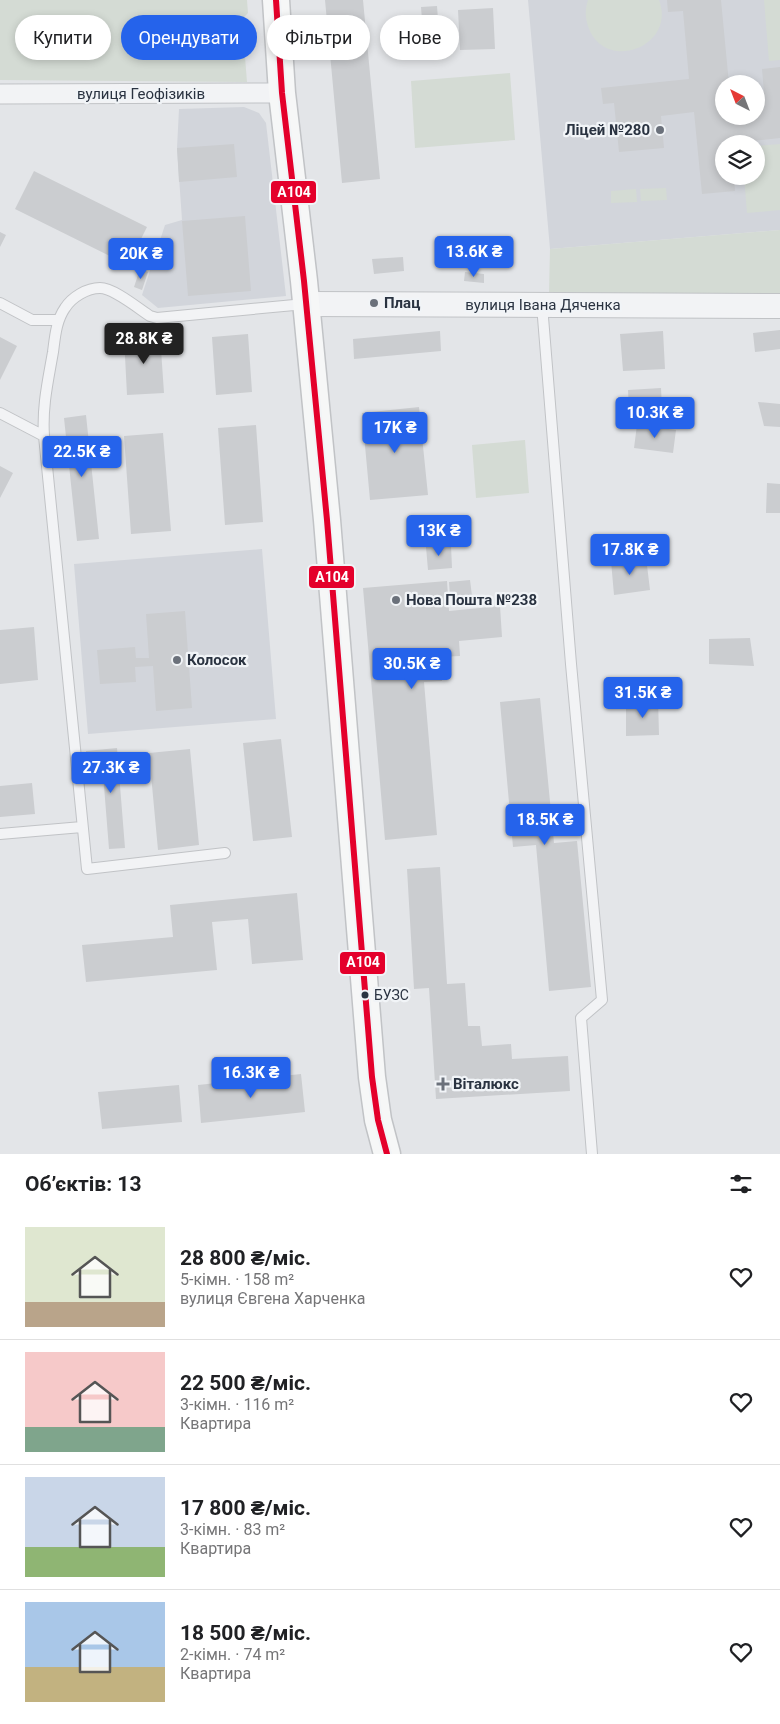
<!DOCTYPE html>
<html lang="uk">
<meta charset="utf-8">
<style>
:root{--surface:#fff;--page:#f2f2f2;--text:#202124;--muted:#757577;--line:#e0e0e0;--accent:#2563eb}
body{margin:0;font-family:Roboto,sans-serif;background:var(--page);color:var(--text);height:100vh;display:flex;flex-direction:column;font-size:19px;white-space:nowrap}
*{box-sizing:border-box;margin:0}
p{font-size:16px;color:var(--muted)}
.icon{flex:none;width:28px;height:28px;fill:none;stroke:currentColor;stroke-width:2;stroke-linecap:round;stroke-linejoin:round}
.map{position:relative;height:1154px;overflow:hidden}
.details{display:flex;flex-direction:column;background:var(--surface);flex:1}
.details>*{flex:none}
.top-card{position:absolute;left:15px;top:15px;width:500px;height:45px;display:flex;gap:10px}
.needle{width:32px;rotate:318deg}
.tools{position:absolute;left:715px;top:75px;display:grid;gap:10px}
.tools a{display:grid;place-items:center;width:50px;height:50px;border-radius:50%;background:var(--surface);box-shadow:0 2px 8px #0003;font-size:25px}
.price{position:absolute;translate:-50% -42px;padding:0 11px;border-radius:5px;background:var(--accent);color:#fff;font-size:16px;line-height:32px;filter:drop-shadow(0 1px 2px #0008)}
.price::after{content:'';position:absolute;left:50%;top:30px;width:15px;height:11px;margin-left:-8px;background:inherit;clip-path:polygon(0 0,100% 0,50% 100%)}
.price.on{background:#222;color:#fff}
ul{padding:0;list-style:none}
li{display:flex;align-items:center;gap:15px;height:125px;padding:0 25px}
li+li{border-top:1px solid var(--line)}
li span{display:grid;place-items:center;flex:none;width:140px;height:100px;border-radius:0px;color:#555}
li>.icon{margin-inline-start:auto}
span .icon{width:60px;height:60px;fill:#fffc;stroke-width:1}
li b{font-size:21px}
h2{display:flex;justify-content:space-between;align-items:center;height:60px;padding:0 25px;font-size:21px}
.chip{padding:0 18px;border-radius:22px;background:var(--surface);box-shadow:0 2px 8px #0003;font-size:18px;line-height:45px}
.chip.on{background:var(--accent);color:#fff}
.map>svg:first-child{display:block}
.built{fill:#d2d5db;fill-rule:evenodd}
.green{fill:#d4dbd4}
.building{fill:#cbcdd0}
.lines{fill:none;stroke-linecap:round;stroke-linejoin:round}
.service-casing{stroke:#c1c3c6;stroke-width:12}
.minor-casing{stroke:#c1c3c6;stroke-width:21}
.tertiary-casing{stroke:#c1c3c6;stroke-width:26}
.secondary-casing{stroke:#c1c3c6;stroke-width:29}
.service{stroke:#f2f3f5;stroke-width:10}
.minor{stroke:#f2f3f5;stroke-width:19}
.tertiary{stroke:#f2f3f5;stroke-width:24}
.secondary{stroke:#f6f7f7;stroke-width:26}
.bus-1-casing{stroke:#f1f4f7;stroke-width:10}
.bus-1{stroke:#e4002b;stroke-width:6}
.poi-dot{fill:#6b717b;stroke:#f1f4f7;stroke-width:2}
.bus-dot{fill:#2a3341;stroke:#f1f4f7;stroke-width:2}
.labels{text-anchor:middle;stroke-width:4.5;stroke-linejoin:round;paint-order:stroke}
.bus-label{font-size:14px;fill:#2a3341;stroke:#f1f4f7;text-anchor:start}
.street-label{font-size:15px;fill:#2a3341;stroke:#f1f4f7}
.poi-label{font-size:15px;font-weight:bold;fill:#2a3341;stroke:#f1f4f7;text-anchor:start}
.line-badge{stroke:#f1f4f7;stroke-width:2}
.badge-label{font-size:14px;text-anchor:middle;font-weight:bold;fill:#fff}
</style>
<div class="map">
<svg width="780" height="1154" viewBox="0 0 780 1154">
<rect width="100%" height="100%" fill="#e3e5e8"/>
<path class="built" d="M528,0H780V230L550,249ZM724,84H756V116H724ZM724,144H756V176H724Z
M244,107L259,113L266,123L286,296L158,308L142,295L165,225L182,220L177,148L179,109Z
M262,549L276,719L88,734L74,564Z"/>
<path class="green" d="M0,0H247L248,13L242,19L247,82L0,80Z
M588,0H659C677,47 604,74 588,26C585,17 585,9 588,0Z
M764,0H780V60L769,61Z
M510,73L515,140L415,148L411,81Z
M780,144V210L747,213L744,176H756V146Z
M666,188L667,200L641,201L640,189Z
M636,189L637,202L611,203V191Z
M780,230V294H549L550,249Z
M525,440L529,493L476,498L472,445Z"/>
<path class="building" d="M325,0H363L380,179L342,183Z
M667,0H721L729,84H724V116H756V93L764,92L762,69L780,67V138L724,144V176H734L735,191L702,194L694,112L661,116L664,148L619,152L614,103L603,104L601,88L689,79L683,11L668,12Z
M437,6L438,19L422,20L421,7Z
M493,8L495,49L460,50L458,10Z
M234,144L237,177L179,182L177,148Z
M34,171L147,227L128,265L15,209Z
M245,216L251,291L188,296L182,221Z
M0,232L6,235L0,247Z
M403,257L404,271L374,274L372,259Z
M140,269L148,272L142,290L134,287Z
M465,272L484,274V283L464,281Z
M780,330V349L755,352L753,333Z
M440,331L441,351L354,359L353,339Z
M663,331L665,369L623,371L620,334Z
M248,334L252,392L216,395L212,337Z
M160,335L164,393L127,395L124,337Z
M0,337L17,346L0,380Z
M661,388L662,408L629,410L628,390Z
M758,402L780,404V427L764,426Z
M419,407L428,495L370,500L362,413Z
M86,415L99,539L77,541L64,418Z
M256,425L263,522L225,525L218,428Z
M637,425L676,430L673,453L634,448Z
M163,433L171,531L131,534L124,436Z
M0,466L13,473L0,498Z
M767,483L780,484V513H766Z
M451,545L452,568L428,570L426,547Z
M646,557L650,590L614,595L611,561Z
M470,580L472,596L450,597L449,582Z
M447,581L449,611L500,606L502,637L459,641L460,656L439,657L442,681L424,682L437,835L385,840L363,588Z
M185,611L192,708L156,711L153,666L135,667L136,682L100,684L97,650L135,647L136,658H149L146,614Z
M34,627L38,680L0,684V630Z
M750,638L754,666L709,664V639Z
M540,698L554,843L577,841L591,987L549,991L536,845L513,847L500,702Z
M658,698L659,735L626,736V706L643,705V699Z
M281,739L292,837L253,841L243,743Z
M117,748L125,848L109,849L102,761L87,763L86,751Z
M190,749L199,845L158,850L149,753Z
M32,783L35,814L0,817V786Z
M440,867L447,984L465,983L468,1026H480L482,1046L511,1044L512,1059L568,1056L570,1091L436,1099L429,988L414,989L407,869Z
M297,893L303,960L252,964L248,919L212,922L217,970L86,982L82,945L173,937L170,905Z
M301,1074L305,1112L201,1123L198,1085Z
M179,1085L182,1122L102,1129L98,1092Z"/>
<g class="lines">
<defs>
<path id="service" d="M0,303L32,320H58
M542,305L571,664L602,1000L581,1018L592,1154
M0,413L44,436
M0,834L82,827
M225,853L87,869L44,436C42,406 48,381 53,352C55,337 56,321 65,308C72,297 87,288 100,288C114,288 139,309 150,316L157,318L305,304"/>
<path id="minor" d="M0,94L282,93"/>
<path id="tertiary" d="M306,304L780,306"/>
<path id="secondary" d="M276,0L282,93L304,281L327,520L372,1077L378,1120L387,1154"/>
</defs>
<use href="#service" class="service-casing"/>
<use href="#minor" class="minor-casing"/>
<use href="#tertiary" class="tertiary-casing"/>
<use href="#secondary" class="secondary-casing"/>
<use href="#service" class="service"/>
<use href="#minor" class="minor"/>
<use href="#tertiary" class="tertiary"/>
<use href="#secondary" class="secondary"/>
<defs>
<path id="bus-1" d="M276,0L282,93L304,281L327,520L372,1077L378,1120L387,1154"/>
</defs>
<use href="#bus-1" class="bus-1-casing"/>
<use href="#bus-1" class="bus-1"/>
</g>
<g class="poi-dot">
<circle cx="660" cy="130" r="5"/>
<circle cx="374" cy="303" r="5"/>
<circle cx="396" cy="600" r="5"/>
<circle cx="177" cy="660" r="5"/>
<path d="M440.5 1076.5h5v5h5v5h-5v5h-5v-5h-5v-5h5z"/>
</g>
<circle class="bus-dot" cx="365" cy="995" r="4.5"/>
<g class="labels">
<g class="bus-label">
<text x="374" y="1000">БУЗС</text>
</g>
<g class="street-label">
<text x="141" y="99">вулиця Геофізиків</text>
<text x="543" y="310">вулиця Івана Дяченка</text>
</g>
<g class="poi-label">
<text x="650" y="135" text-anchor="end">Ліцей №280</text>
<text x="384" y="308">Плац</text>
<text x="406" y="605">Нова Пошта №238</text>
<text x="187" y="665">Колосок</text>
<text x="453" y="1089">Віталюкс</text>
</g>
</g>
<g class="line-badge">
<rect x="270" y="180" width="47" height="24" rx="5" fill="#e4002b"/>
<rect x="308" y="565" width="47" height="24" rx="5" fill="#e4002b"/>
<rect x="339" y="951" width="47" height="24" rx="5" fill="#e4002b"/>
</g>
<g class="badge-label">
<text x="294" y="197">А104</text>
<text x="332" y="582">А104</text>
<text x="363" y="967">А104</text>
</g>
</svg>
<div class="tools">
<a><svg class="needle" viewBox="-14 -14 28 28"><path d="M0-13l5 13h-10z" fill="#e53935"/><path d="M0 13l5-13h-10z" fill="#757577"/></svg></a>
<a><svg class="icon" aria-label="layers" viewBox="0 0 24 24"><path d="M12 4l9 5-9 5-9-5zM3 14l9 5 9-5"/></svg></a>
</div>
<b class="price" style="left:474px;top:278px">13.6K ₴</b>
<b class="price" style="left:141px;top:280px">20K ₴</b>
<b class="price on" style="left:144px;top:365px">28.8K ₴</b>
<b class="price" style="left:655px;top:439px">10.3K ₴</b>
<b class="price" style="left:395px;top:454px">17K ₴</b>
<b class="price" style="left:82px;top:478px">22.5K ₴</b>
<b class="price" style="left:439px;top:557px">13K ₴</b>
<b class="price" style="left:630px;top:576px">17.8K ₴</b>
<b class="price" style="left:412px;top:690px">30.5K ₴</b>
<b class="price" style="left:643px;top:719px">31.5K ₴</b>
<b class="price" style="left:111px;top:794px">27.3K ₴</b>
<b class="price" style="left:545px;top:846px">18.5K ₴</b>
<b class="price" style="left:251px;top:1099px">16.3K ₴</b>
<div class="top-card">
<a class="chip">Купити</a>
<a class="chip on">Орендувати</a>
<a class="chip">Фільтри</a>
<a class="chip">Нове</a>
</div>
</div>
<section class="details">
<h2>Об’єктів: 13<svg class="icon" aria-label="filters" viewBox="0 0 24 24"><path d="M4 7h16M4 17h16"/><circle cx="9" cy="7" r="2"/><circle cx="15" cy="17" r="2"/></svg></h2>
<ul>
<li><span style="background:linear-gradient(#dfe7d0 75%,#b9a48a 0)"><svg class="icon" aria-label="home" viewBox="0 0 24 24"><path d="M3 11l9-7 9 7M6 9v11h12V9"/></svg></span><div><b>28 800 ₴/міс.</b><p>5-кімн. · 158 m²</p><p>вулиця Євгена Харченка</p></div><svg class="icon" aria-label="heart" viewBox="0 0 24 24"><path d="M12 20l-8-8c-3-5 5-10 8-4 3-6 11-1 8 4z"/></svg></li>
<li><span style="background:linear-gradient(#f6c9c9 75%,#7fa58c 0)"><svg class="icon" aria-label="home" viewBox="0 0 24 24"><path d="M3 11l9-7 9 7M6 9v11h12V9"/></svg></span><div><b>22 500 ₴/міс.</b><p>3-кімн. · 116 m²</p><p>Квартира</p></div><svg class="icon" aria-label="heart" viewBox="0 0 24 24"><path d="M12 20l-8-8c-3-5 5-10 8-4 3-6 11-1 8 4z"/></svg></li>
<li><span style="background:linear-gradient(#c9d6e8 70%,#8fb573 0)"><svg class="icon" aria-label="home" viewBox="0 0 24 24"><path d="M3 11l9-7 9 7M6 9v11h12V9"/></svg></span><div><b>17 800 ₴/міс.</b><p>3-кімн. · 83 m²</p><p>Квартира</p></div><svg class="icon" aria-label="heart" viewBox="0 0 24 24"><path d="M12 20l-8-8c-3-5 5-10 8-4 3-6 11-1 8 4z"/></svg></li>
<li><span style="background:linear-gradient(#a9c7e8 65%,#c2b280 0)"><svg class="icon" aria-label="home" viewBox="0 0 24 24"><path d="M3 11l9-7 9 7M6 9v11h12V9"/></svg></span><div><b>18 500 ₴/міс.</b><p>2-кімн. · 74 m²</p><p>Квартира</p></div><svg class="icon" aria-label="heart" viewBox="0 0 24 24"><path d="M12 20l-8-8c-3-5 5-10 8-4 3-6 11-1 8 4z"/></svg></li>
</ul>
</section>
